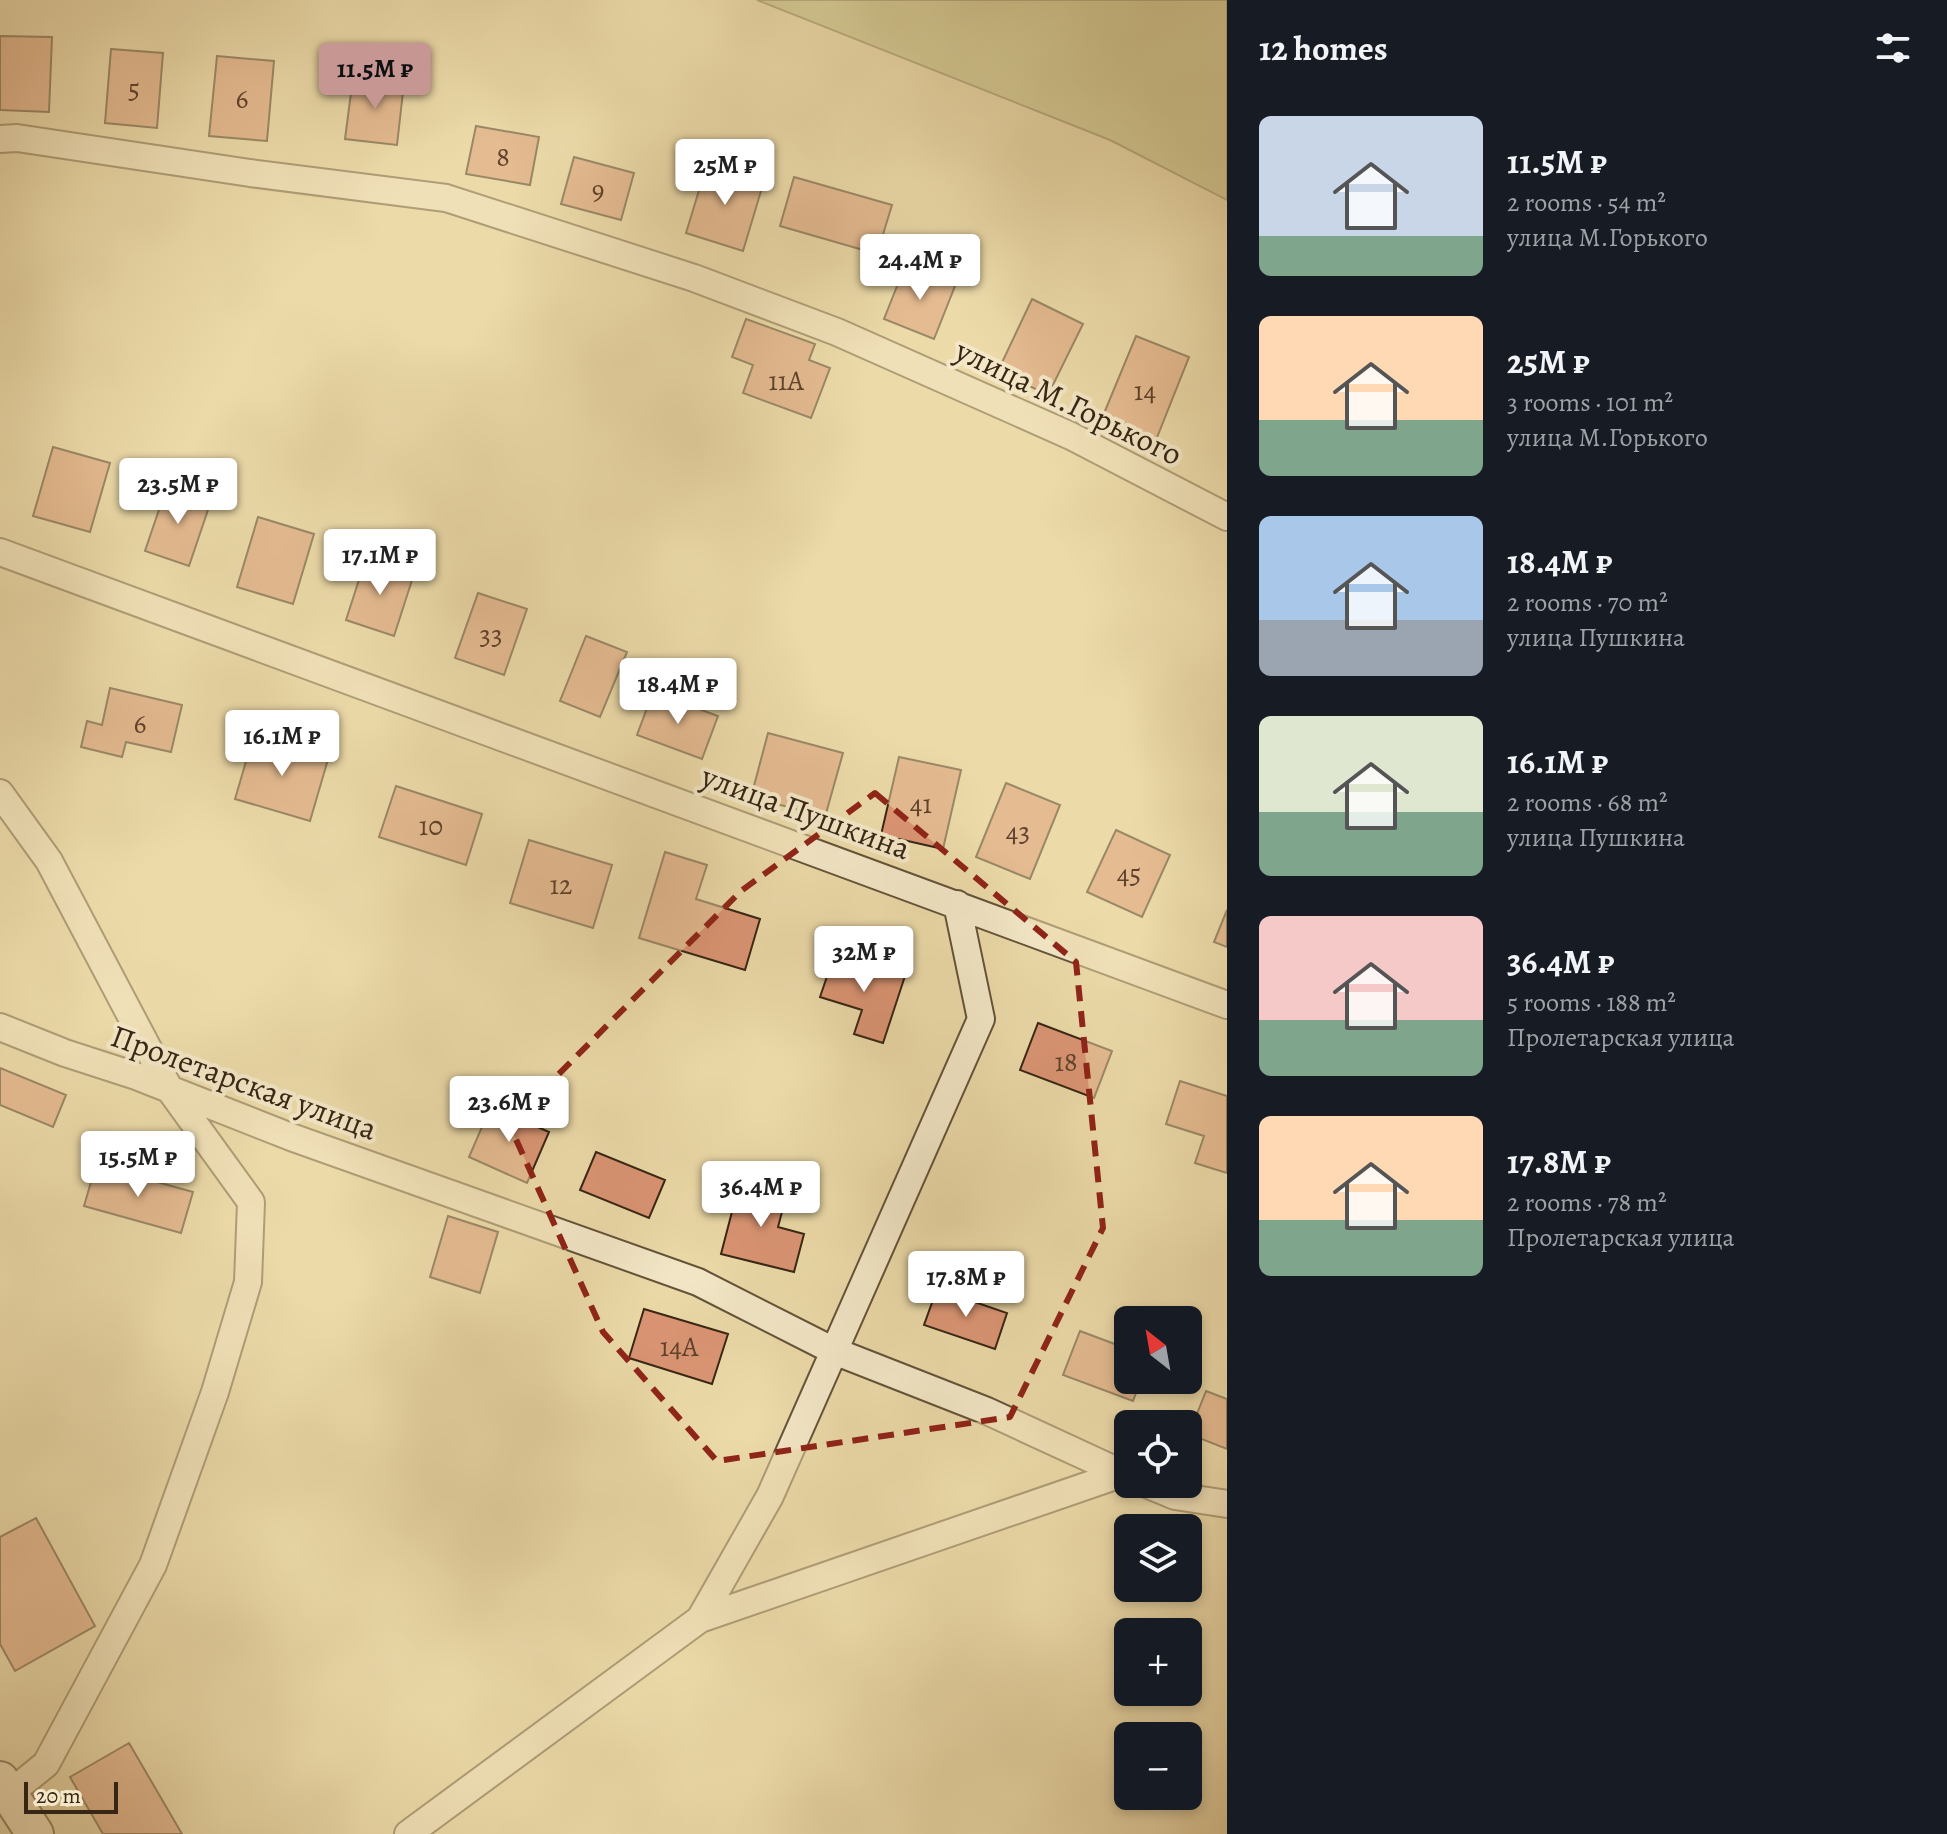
<!DOCTYPE html>
<meta charset="utf-8">
<style>
:root{--surface:#171b24;--page:#242831;--text:#f1f3f6;--muted:#9ea1a6;--accent:#c59692}
body{margin:0;font-family:Alegreya,serif;background:var(--page);color:var(--text);height:100vh;display:flex;flex-direction:column;font-size:30px;white-space:nowrap}
*{box-sizing:border-box;margin:0}
p{font-size:26px;color:var(--muted)}
.icon{flex:none;width:44px;height:44px;fill:none;stroke:currentColor;stroke-width:2;stroke-linecap:round;stroke-linejoin:round}
.map{position:relative;flex:1;overflow:hidden}
.drawer{display:flex;flex-direction:column;background:var(--surface);width:720px}
.drawer>*{flex:none}
.needle{width:52px;rotate:329deg}
.fabs{position:absolute;left:1114px;top:1306px;display:grid;gap:16px}
.fabs a{display:grid;place-items:center;width:88px;height:88px;border-radius:12px;background:var(--surface);box-shadow:0 4px 12px #0003;font-size:40px}
.scale{position:absolute;left:24px;bottom:20px;width:94px;box-sizing:border-box;padding-left:8px;border:4px solid #372614;border-top:0;font-size:22px;line-height:28px;white-space:nowrap;color:#372614;-webkit-text-stroke:6px #f3e7c7;paint-order:stroke}
.price{position:absolute;translate:-50% -68px;padding:0 18px;border-radius:8px;background:#fff;color:#222;font-size:26px;line-height:52px;filter:drop-shadow(0 2px 4px #0008)}
.price::after{content:'';position:absolute;left:50%;top:48px;width:24px;height:18px;margin-left:-12px;background:inherit;clip-path:polygon(0 0,100% 0,50% 100%)}
.price.selected{background:var(--accent);color:#111}
ul{padding:0;list-style:none}
li{display:flex;align-items:center;gap:24px;height:200px;padding:0 32px}
li span{display:grid;place-items:center;flex:none;width:224px;height:160px;border-radius:12px;color:#555}
li>.icon{margin-inline-start:auto}
span .icon{width:96px;height:96px;fill:#fffc;stroke-width:1}
li b{font-size:34px}
h2{display:flex;justify-content:space-between;align-items:center;height:96px;padding:0 32px;font-size:34px}
main{display:flex;flex:1;min-height:0}
.map>svg:first-child{display:block}
.green{fill:#bebe84;stroke:#7a724c;stroke-width:2}
.building{fill:#db9574;stroke:#372614;stroke-width:2}
.lines{fill:none;stroke-linecap:round;stroke-linejoin:round}
.street-casing{stroke:#645339;stroke-width:30}
.secondary-casing{stroke:#372614;stroke-width:40}
.street{stroke:#f3e7c7;stroke-width:26}
.secondary{stroke:#f3e7c7;stroke-width:36}
.marked{fill:none;stroke:#8f2418;stroke-width:6;stroke-dasharray:16 10;stroke-linejoin:round}
.labels{text-anchor:middle;stroke-width:8;stroke-linejoin:round;paint-order:stroke}
.number-label{font-size:28px;fill:#60422c}
.street-label{font-size:32px;fill:#372614;stroke:#f3e7c7}
</style>
<main>
<div class="map">
<svg width="1227" height="1834" viewBox="0 0 1227 1834">
<rect width="100%" height="100%" fill="#ecdaa9"/>
<filter id="stains"><feTurbulence type="fractalNoise" baseFrequency=".0025" numOctaves="4"/><feColorMatrix values="0 0 0 0 .2 0 0 0 0 .09 0 0 0 0 .02 0 0 0 .5 -.17"/></filter>
<radialGradient id="worn" r=".72"><stop offset=".6" stop-color="#630" stop-opacity="0"/><stop offset="1" stop-color="#630" stop-opacity=".3"/></radialGradient>
<path class="green" d="M757,0H1227V200L1110,140Z"/>
<path class="building" d="M0,36L52,37L49,112L0,110Z
M111,49L163,53L157,128L105,123Z
M217,56L274,61L267,141L209,136Z
M353,77L404,83L397,145L345,139Z
M476,126L539,137L530,185L466,174Z
M574,157L634,173L621,220L561,204Z
M707,164L764,181L743,251L686,233Z
M794,177L892,205L877,254L780,226Z
M905,266L955,286L934,339L884,319Z
M1032,299L1083,324L1048,395L998,371Z
M746,319L815,344L809,360L830,368L811,418L743,393L753,365L732,357Z
M1136,336L1189,357L1154,445L1100,423Z
M53,447L110,463L90,532L33,516Z
M167,486L211,501L189,566L145,551Z
M258,517L314,534L293,604L237,587Z
M366,558L414,574L394,636L346,620Z
M478,593L527,609L504,675L455,658Z
M586,636L627,652L600,717L560,701Z
M110,688L182,705L171,752L126,742L122,757L81,747L87,721L102,725Z
M653,692L718,716L702,759L637,735Z
M768,733L843,753L825,817L751,797Z
M254,734L329,756L310,821L235,799Z
M899,757L961,770L943,849L881,835Z
M1006,783L1060,805L1030,879L976,857Z
M396,786L482,814L466,865L379,837Z
M1116,830L1170,855L1142,917L1087,892Z
M529,840L612,865L593,928L510,903Z
M665,852L707,865L696,899L760,919L745,970L639,938Z
M1227,910V947L1214,942Z
M835,953L905,976L883,1043L854,1034L862,1010L820,997Z
M1038,1023L1112,1051L1094,1098L1020,1070Z
M0,1068L66,1095L53,1127L0,1105Z
M1180,1081L1227,1096V1173L1195,1163L1204,1136L1166,1124Z
M491,1106L549,1132L527,1183L469,1157Z
M596,1152L665,1180L649,1218L580,1190Z
M96,1165L193,1192L181,1233L84,1206Z
M740,1181L787,1193L778,1227L804,1234L794,1272L721,1254Z
M448,1216L498,1232L480,1293L430,1277Z
M937,1289L1007,1313L995,1349L924,1325Z
M644,1309L728,1334L712,1384L629,1358Z
M1080,1331L1128,1349V1380H1141L1133,1401L1063,1375Z
M1206,1391L1227,1399V1449L1189,1434Z
M36,1518L95,1626L15,1671L0,1644V1537Z
M129,1743L182,1834H103L70,1777Z"/>
<g class="lines">
<defs>
<path id="street" d="M0,139L17,138L250,173L446,198L694,278L837,332L1071,436L1227,517
M0,552L1227,1005
M0,793L49,861L170,1090L251,1202L248,1282L215,1392L153,1565L46,1764L9,1794
M0,1027L65,1053L136,1076L291,1137L698,1282L834,1351L987,1411L1128,1476
M1146,1484L1175,1496L1227,1504
M700,1619L770,1496L981,1019L957,904
M408,1834L700,1619L1121,1474"/>
<path id="secondary" d="M0,1780L35,1834"/>
</defs>
<use href="#street" class="street-casing"/>
<use href="#secondary" class="secondary-casing"/>
<use href="#street" class="street"/>
<use href="#secondary" class="secondary"/>
</g>
<path d="M0 0H1227V1834H0ZM875,793L1076,962L1103,1228L1010,1417L717,1461L603,1332L509,1124L741,891Z" fill="#ecdaa9" fill-opacity=".55" fill-rule="evenodd"/>
<path class="marked" d="M875,793L1076,962L1103,1228L1010,1417L717,1461L603,1332L509,1124L741,891Z"/>
<g class="labels">
<g class="number-label">
<text x="134" y="98">5</text>
<text x="242" y="108">6</text>
<text x="503" y="166">8</text>
<text x="598" y="199">9</text>
<text x="786" y="390">11А</text>
<text x="1145" y="400">14</text>
<text x="491" y="644">33</text>
<text x="140" y="733">6</text>
<text x="921" y="813">41</text>
<text x="431" y="835">10</text>
<text x="1018" y="841">43</text>
<text x="1129" y="883">45</text>
<text x="561" y="894">12</text>
<text x="1066" y="1071">18</text>
<text x="679" y="1356">14А</text>
</g>
<g class="street-label">
<text transform="translate(1069 402) rotate(26)" y="11">улица М.Горького</text>
<text transform="translate(806 812) rotate(20)" y="11">улица Пушкина</text>
<text transform="translate(244 1082) rotate(20)" y="11">Пролетарская улица</text>
</g>
</g>
<rect width="100%" height="100%" filter="url(#stains)"/>
<rect width="100%" height="100%" fill="url(#worn)"/>
</svg>
<div class="fabs">
<a><svg class="needle" viewBox="-14 -14 28 28"><path d="M0-13l5 13h-10z" fill="#e53935"/><path d="M0 13l5-13h-10z" fill="#9ea1a6"/></svg></a>
<a><svg class="icon" aria-label="locate" viewBox="0 0 24 24"><circle cx="12" cy="12" r="6"/><path d="M12 2v4M12 18v4M2 12h4M18 12h4"/></svg></a>
<a><svg class="icon" aria-label="layers" viewBox="0 0 24 24"><path d="M12 4l9 5-9 5-9-5zM3 14l9 5 9-5"/></svg></a>
<a>+</a>
<a>−</a>
</div>
<div class="scale">20 m</div>
<b class="price selected" style="left:375px;top:111px">11.5M ₽</b>
<b class="price" style="left:725px;top:207px">25M ₽</b>
<b class="price" style="left:920px;top:302px">24.4M ₽</b>
<b class="price" style="left:178px;top:526px">23.5M ₽</b>
<b class="price" style="left:380px;top:597px">17.1M ₽</b>
<b class="price" style="left:678px;top:726px">18.4M ₽</b>
<b class="price" style="left:282px;top:778px">16.1M ₽</b>
<b class="price" style="left:864px;top:994px">32M ₽</b>
<b class="price" style="left:509px;top:1144px">23.6M ₽</b>
<b class="price" style="left:138px;top:1199px">15.5M ₽</b>
<b class="price" style="left:761px;top:1229px">36.4M ₽</b>
<b class="price" style="left:966px;top:1319px">17.8M ₽</b>
</div>
<section class="drawer">
<h2>12 homes<svg class="icon" aria-label="filters" viewBox="0 0 24 24"><path d="M4 7h16M4 17h16"/><circle cx="9" cy="7" r="2"/><circle cx="15" cy="17" r="2"/></svg></h2>
<ul>
<li><span style="background:linear-gradient(#c9d6e8 75%,#7fa58c 0)"><svg class="icon" aria-label="home" viewBox="0 0 24 24"><path d="M3 11l9-7 9 7M6 9v11h12V9"/></svg></span><div><b>11.5M ₽</b><p>2 rooms · 54 m²</p><p>улица М.Горького</p></div></li>
<li><span style="background:linear-gradient(#ffd9b3 65%,#7fa58c 0)"><svg class="icon" aria-label="home" viewBox="0 0 24 24"><path d="M3 11l9-7 9 7M6 9v11h12V9"/></svg></span><div><b>25M ₽</b><p>3 rooms · 101 m²</p><p>улица М.Горького</p></div></li>
<li><span style="background:linear-gradient(#a9c7e8 65%,#9aa5b1 0)"><svg class="icon" aria-label="home" viewBox="0 0 24 24"><path d="M3 11l9-7 9 7M6 9v11h12V9"/></svg></span><div><b>18.4M ₽</b><p>2 rooms · 70 m²</p><p>улица Пушкина</p></div></li>
<li><span style="background:linear-gradient(#dfe7d0 60%,#7fa58c 0)"><svg class="icon" aria-label="home" viewBox="0 0 24 24"><path d="M3 11l9-7 9 7M6 9v11h12V9"/></svg></span><div><b>16.1M ₽</b><p>2 rooms · 68 m²</p><p>улица Пушкина</p></div></li>
<li><span style="background:linear-gradient(#f6c9c9 65%,#7fa58c 0)"><svg class="icon" aria-label="home" viewBox="0 0 24 24"><path d="M3 11l9-7 9 7M6 9v11h12V9"/></svg></span><div><b>36.4M ₽</b><p>5 rooms · 188 m²</p><p>Пролетарская улица</p></div></li>
<li><span style="background:linear-gradient(#ffd9b3 65%,#7fa58c 0)"><svg class="icon" aria-label="home" viewBox="0 0 24 24"><path d="M3 11l9-7 9 7M6 9v11h12V9"/></svg></span><div><b>17.8M ₽</b><p>2 rooms · 78 m²</p><p>Пролетарская улица</p></div></li>
</ul>
</section>
</main>
